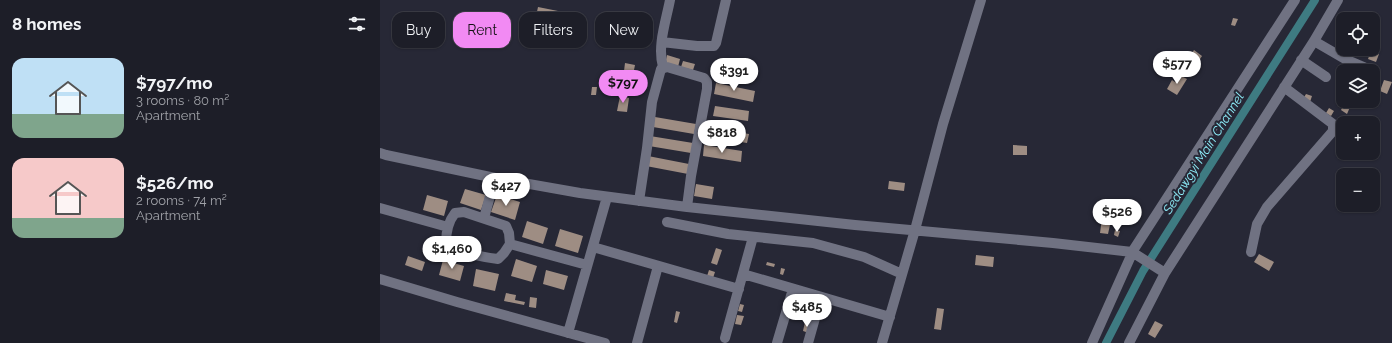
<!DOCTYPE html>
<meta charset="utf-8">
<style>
:root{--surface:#1d1e28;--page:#252730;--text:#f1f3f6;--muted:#a0a2a8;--line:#3b3c45;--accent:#f28af3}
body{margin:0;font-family:Raleway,sans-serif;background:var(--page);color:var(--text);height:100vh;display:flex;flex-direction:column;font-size:15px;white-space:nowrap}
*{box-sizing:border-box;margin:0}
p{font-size:13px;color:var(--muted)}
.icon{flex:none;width:22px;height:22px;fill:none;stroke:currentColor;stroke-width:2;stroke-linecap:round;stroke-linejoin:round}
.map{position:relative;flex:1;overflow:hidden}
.side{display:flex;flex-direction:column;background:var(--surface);width:380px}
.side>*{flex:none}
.top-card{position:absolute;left:12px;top:12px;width:380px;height:36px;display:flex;gap:8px}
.tools{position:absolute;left:956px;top:12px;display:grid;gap:8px}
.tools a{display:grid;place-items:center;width:44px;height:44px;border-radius:8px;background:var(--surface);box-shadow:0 1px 3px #0004,0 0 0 1px var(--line);font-size:20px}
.price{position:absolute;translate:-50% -34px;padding:0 9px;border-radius:14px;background:#fff;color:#222;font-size:13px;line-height:26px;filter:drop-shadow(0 1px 2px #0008)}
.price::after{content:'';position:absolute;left:50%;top:24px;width:12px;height:9px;margin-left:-6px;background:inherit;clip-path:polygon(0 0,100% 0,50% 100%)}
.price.on{background:var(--accent);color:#111}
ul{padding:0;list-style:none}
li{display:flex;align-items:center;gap:12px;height:100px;padding:0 12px}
li span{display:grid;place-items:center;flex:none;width:112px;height:80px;border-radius:12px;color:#555}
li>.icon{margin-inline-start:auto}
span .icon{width:48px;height:48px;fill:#fffc;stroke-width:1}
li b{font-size:17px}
h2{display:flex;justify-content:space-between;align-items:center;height:48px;padding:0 12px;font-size:17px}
.pill{padding:0 14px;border-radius:12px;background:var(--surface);box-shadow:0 1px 3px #0004,0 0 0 1px var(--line);font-size:14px;line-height:36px}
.pill.on{background:var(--accent);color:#111}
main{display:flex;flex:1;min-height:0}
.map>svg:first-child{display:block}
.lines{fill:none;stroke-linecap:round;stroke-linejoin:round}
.canal{stroke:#3e7b82;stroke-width:8}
.building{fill:#9e8d83}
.minor{stroke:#707282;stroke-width:10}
.labels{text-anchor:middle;stroke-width:4;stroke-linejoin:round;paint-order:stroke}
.water-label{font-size:13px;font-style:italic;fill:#8ff1fd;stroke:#272836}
</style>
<main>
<section class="side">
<h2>8 homes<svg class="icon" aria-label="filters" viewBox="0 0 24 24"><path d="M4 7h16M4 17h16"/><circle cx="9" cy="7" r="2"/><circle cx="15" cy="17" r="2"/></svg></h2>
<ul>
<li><span style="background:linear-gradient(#bfe0f5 70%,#7fa58c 0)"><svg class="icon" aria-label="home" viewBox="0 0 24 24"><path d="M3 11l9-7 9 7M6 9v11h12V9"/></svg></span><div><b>$797/mo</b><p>3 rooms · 80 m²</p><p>Apartment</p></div></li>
<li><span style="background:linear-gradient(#f6c9c9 75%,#7fa58c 0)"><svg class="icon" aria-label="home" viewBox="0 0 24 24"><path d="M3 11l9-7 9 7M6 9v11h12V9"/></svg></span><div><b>$526/mo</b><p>2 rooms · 74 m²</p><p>Apartment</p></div></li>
</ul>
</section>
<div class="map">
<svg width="1012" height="343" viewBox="0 0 1012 343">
<rect width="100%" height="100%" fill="#272836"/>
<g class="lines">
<path class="canal" d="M726,343L763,271L935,0"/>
</g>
<path class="building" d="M158,7L193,14L190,27L155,21Z
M853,18L858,19L855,26L851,25Z
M961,46H963V49H968L965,56L958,54Z
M814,50L822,56L815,67L806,62Z
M991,51L999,54L996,62L988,59Z
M287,55L300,59L298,67L285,64Z
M303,61L315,64L313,70L301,67Z
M245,63L255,65L252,80L243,79Z
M799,75L807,79L797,95L787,89L792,80L795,82Z
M1004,80L1012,82L1007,94L1000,91Z
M995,81L1001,83L999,89L993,87Z
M336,83L375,91L373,102L334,94Z
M212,87H217L216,95H211Z
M926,94L932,96L930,102L923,99Z
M240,96L249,98L247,112L237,111Z
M964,104L970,107L967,114L961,110Z
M335,106L369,111L368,121L333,116Z
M949,108L954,111L951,116L946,113Z
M275,117L316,124L314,134L273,127Z
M993,124L999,127L995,136L993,135Z
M326,127L369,134L367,143L325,136Z
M270,136L313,143L311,153L269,146Z
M324,145L362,151L361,162L323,156Z
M633,145L647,146V155H633Z
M268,156L309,164L308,174L266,166Z
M509,181L525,183L524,191L508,189Z
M316,184L334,187L332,199L314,196Z
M85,189L106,195L101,210L80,203Z
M47,195L68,201L64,216L43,210Z
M117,195L140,202L135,220L111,212Z
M722,218L731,220L728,234L720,233Z
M147,221L168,228L163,244L142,237Z
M180,229L203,236L198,253L175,246Z
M735,230L740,231L738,237L734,235Z
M336,248L342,250L337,265L331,263Z
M879,254L894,262L889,271L874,262Z
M596,255L614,257L613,267L595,265Z
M28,256L45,262L42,271L25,265Z
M136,259L157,266L152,282L131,276Z
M63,260L84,266L80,281L59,275Z
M387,262L395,264L394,267L386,265Z
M401,268L405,269L403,275L400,274Z
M96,269L119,274L115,291L93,286Z
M166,270L188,276L184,290L163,284Z
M329,270L335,272L333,278L327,276Z
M126,293L136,295L135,300L145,302L144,305L124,301Z
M150,297L157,298L156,308L149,307Z
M360,304L364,305L362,312L358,311Z
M557,308L564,309L561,330L554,329Z
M296,311L300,312L297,323L294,322Z
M357,315L364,316L361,325L355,324Z
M775,321L783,325L775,338L768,334Z
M425,322L431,324L429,333L423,331Z"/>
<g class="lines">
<path class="minor" d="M934,41L965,59L993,71
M282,42L317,46H334L336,43L346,0
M921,60L946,77
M283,67C277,46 286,21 290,0
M0,153L6,155L115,178L200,193L307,207L475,225L673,243L752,252L785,273
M259,201L267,148L272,102L281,69L287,67L324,78L327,82V89L311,176L307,207
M0,208L68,227
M104,218L115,178
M287,222L348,234L433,243L484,257L522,274
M130,244L129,233L126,226L84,212L75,213C68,222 66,231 66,243C80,253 102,257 118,259L124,253L130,244L207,265
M213,247L359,289
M871,252L877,224L887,207L953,131V124L904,87
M363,274L510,317
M0,279L77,302L225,343
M188,333L227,197
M345,338L373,237
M257,343L278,266
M397,343L413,289
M428,343L441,297
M502,343L535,230L563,124L601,0
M712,343L754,249L915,0
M749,343L785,273L934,41L958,0"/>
</g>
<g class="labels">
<g class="water-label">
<text transform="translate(823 153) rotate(-58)" y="5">Sedawgyi Main Channel</text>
</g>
</g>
</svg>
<div class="tools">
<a><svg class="icon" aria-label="locate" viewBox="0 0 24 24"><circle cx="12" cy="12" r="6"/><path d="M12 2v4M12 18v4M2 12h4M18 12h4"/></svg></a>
<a><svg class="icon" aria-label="layers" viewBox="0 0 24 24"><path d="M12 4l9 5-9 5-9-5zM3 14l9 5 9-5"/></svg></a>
<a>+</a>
<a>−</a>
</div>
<b class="price" style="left:797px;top:85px">$577</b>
<b class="price" style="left:354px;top:92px">$391</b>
<b class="price on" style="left:243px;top:104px">$797</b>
<b class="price" style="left:342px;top:154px">$818</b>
<b class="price" style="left:126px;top:207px">$427</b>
<b class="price" style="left:737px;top:233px">$526</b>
<b class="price" style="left:72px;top:270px">$1,460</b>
<b class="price" style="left:427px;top:328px">$485</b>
<div class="top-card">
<a class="pill">Buy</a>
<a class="pill on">Rent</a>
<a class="pill">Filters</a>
<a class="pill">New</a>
</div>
</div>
</main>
